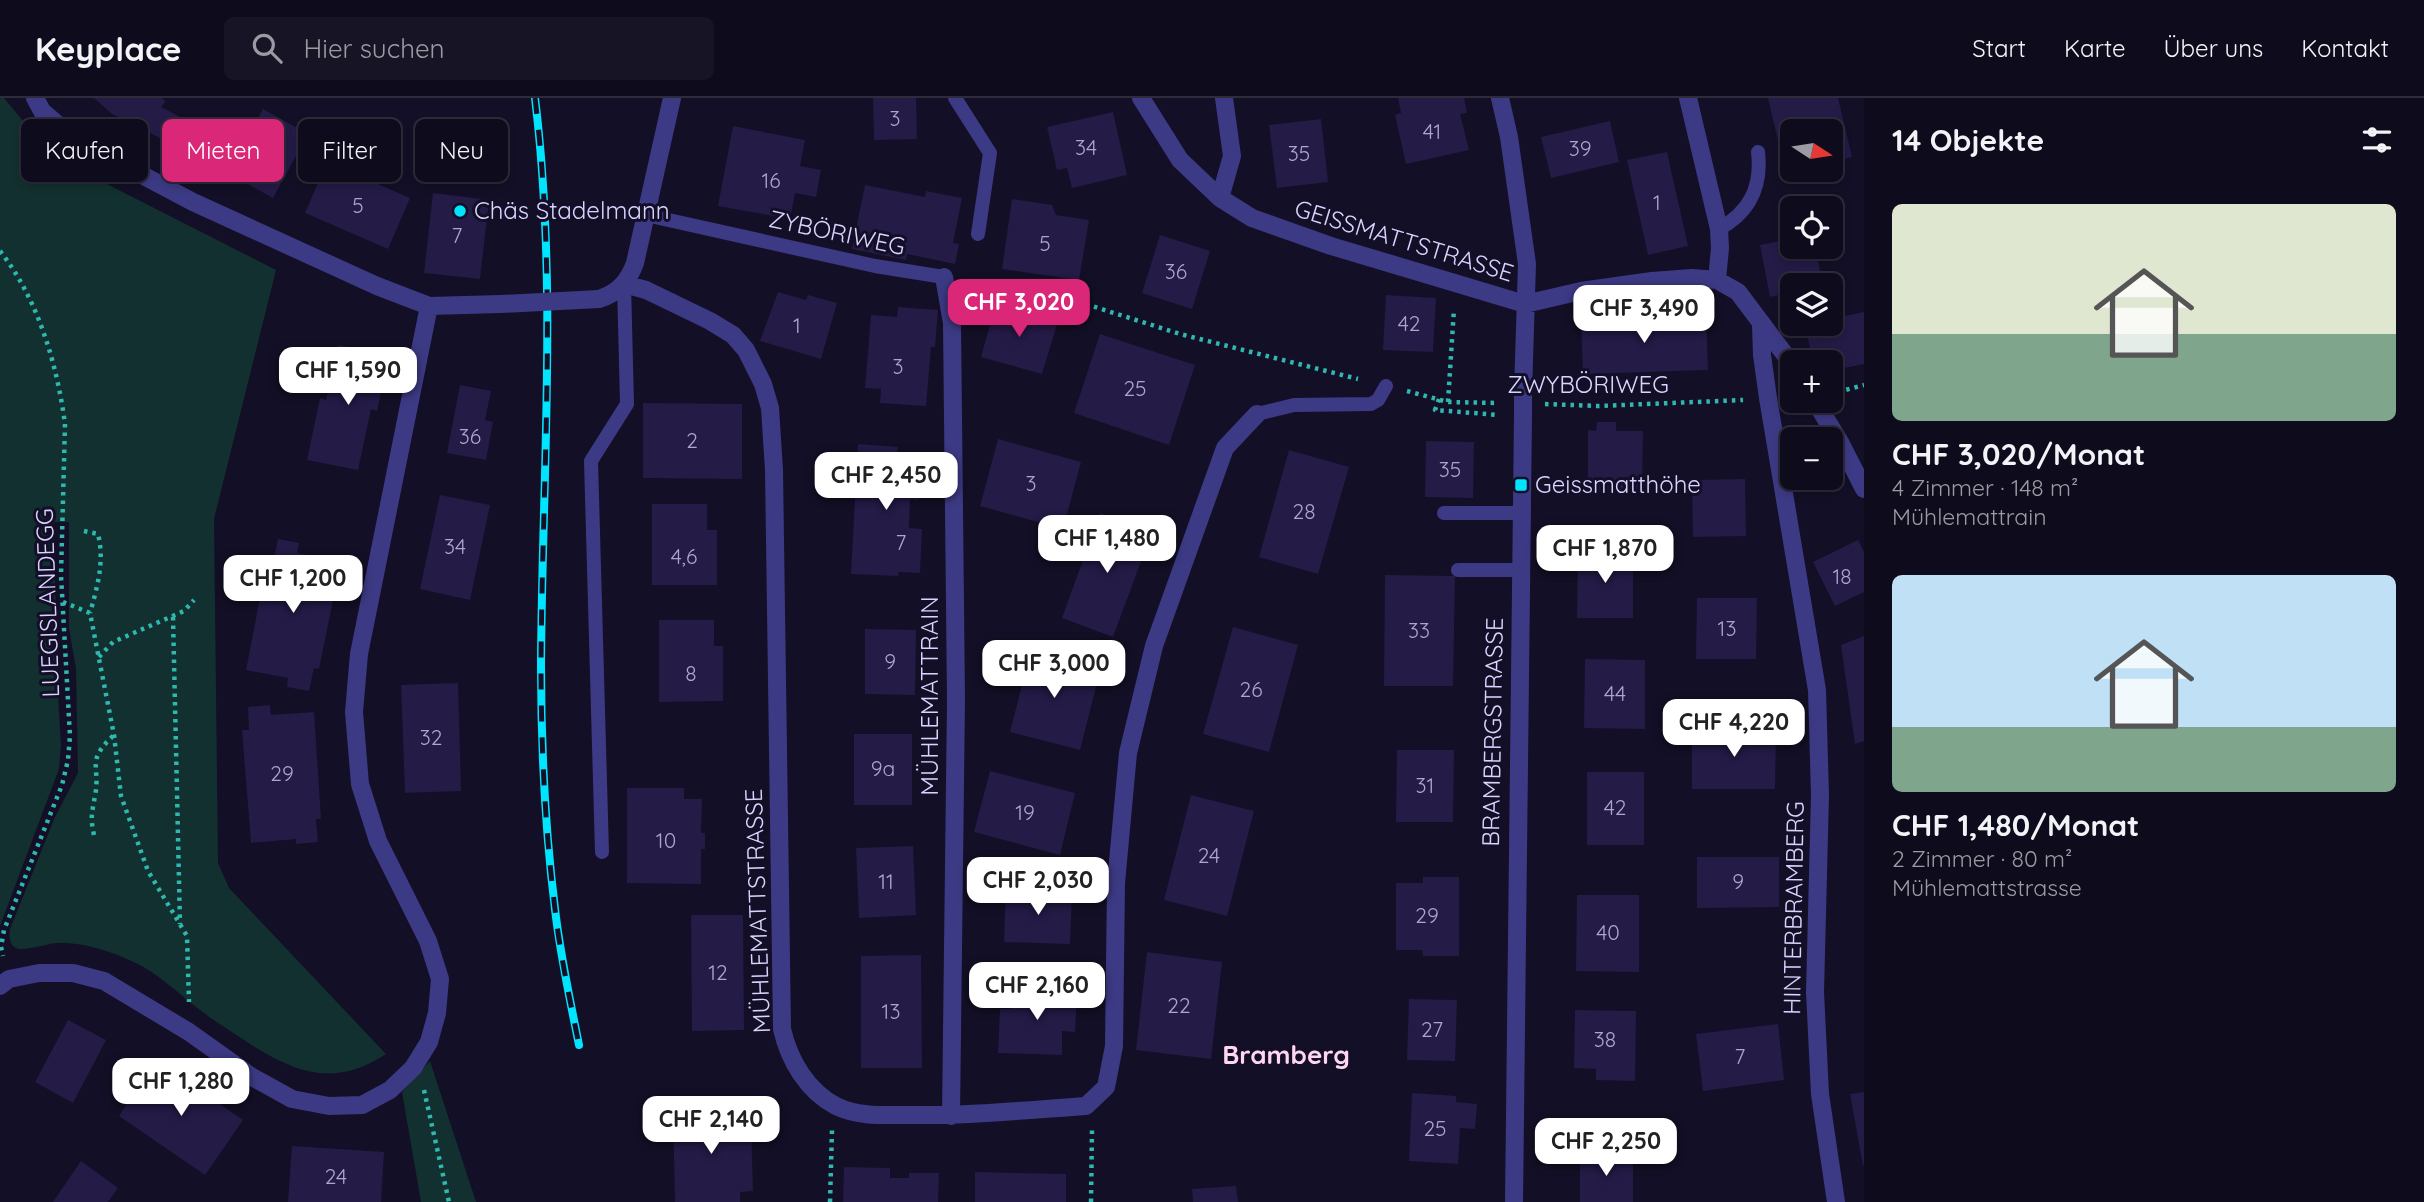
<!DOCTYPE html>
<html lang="de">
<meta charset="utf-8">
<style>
:root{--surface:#0e0b1c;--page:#171425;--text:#f1f3f6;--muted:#9b9ba3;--line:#2e2b3b;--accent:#db2777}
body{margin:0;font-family:Quicksand,sans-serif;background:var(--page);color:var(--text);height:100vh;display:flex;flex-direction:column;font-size:26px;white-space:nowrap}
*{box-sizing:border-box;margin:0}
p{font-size:23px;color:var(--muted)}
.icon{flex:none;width:38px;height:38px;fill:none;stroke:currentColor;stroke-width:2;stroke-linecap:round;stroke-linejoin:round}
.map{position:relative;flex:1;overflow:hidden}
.panel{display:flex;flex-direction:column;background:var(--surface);width:560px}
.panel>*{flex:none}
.hud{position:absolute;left:21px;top:21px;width:665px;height:63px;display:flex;gap:14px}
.needle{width:46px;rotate:102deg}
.controls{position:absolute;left:1780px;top:21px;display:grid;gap:14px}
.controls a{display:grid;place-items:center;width:63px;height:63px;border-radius:10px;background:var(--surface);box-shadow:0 4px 10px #0003,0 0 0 2px var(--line);font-size:35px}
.price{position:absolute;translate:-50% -60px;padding:0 16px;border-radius:14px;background:#fff;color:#222;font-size:23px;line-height:46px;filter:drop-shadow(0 2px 4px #0008)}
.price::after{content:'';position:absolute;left:50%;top:42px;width:21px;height:16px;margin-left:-10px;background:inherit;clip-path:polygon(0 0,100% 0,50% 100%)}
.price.selected{background:var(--accent);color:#fff}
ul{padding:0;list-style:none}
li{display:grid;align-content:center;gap:14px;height:371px;padding:0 28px}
li span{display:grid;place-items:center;height:217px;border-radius:10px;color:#555}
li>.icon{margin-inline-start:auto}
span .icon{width:126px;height:126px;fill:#fffc;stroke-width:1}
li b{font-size:30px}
h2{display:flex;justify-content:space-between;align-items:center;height:84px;padding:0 28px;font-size:30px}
.chip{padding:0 24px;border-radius:10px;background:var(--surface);box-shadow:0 4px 10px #0003,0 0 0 2px var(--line);font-size:24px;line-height:63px}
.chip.selected{background:var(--accent);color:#fff}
header{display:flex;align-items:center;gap:42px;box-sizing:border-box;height:98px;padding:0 35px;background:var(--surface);border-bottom:2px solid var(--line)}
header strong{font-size:33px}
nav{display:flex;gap:38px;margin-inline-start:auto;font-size:24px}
.search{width:490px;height:63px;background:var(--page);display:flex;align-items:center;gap:18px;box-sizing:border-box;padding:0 24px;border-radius:10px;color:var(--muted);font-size:26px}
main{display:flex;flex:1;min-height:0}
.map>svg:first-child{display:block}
.green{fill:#12302f}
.building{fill:#241b47}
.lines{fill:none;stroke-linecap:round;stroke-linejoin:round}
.path{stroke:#2fb8b0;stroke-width:4.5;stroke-dasharray:3.5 5;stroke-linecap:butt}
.lane{stroke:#3d3a85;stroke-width:14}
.street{stroke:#3d3a85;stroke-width:18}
.rail-casing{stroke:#00e5ff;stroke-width:8}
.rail{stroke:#130f26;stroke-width:5;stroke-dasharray:16;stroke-linecap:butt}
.street-bridge{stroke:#3d3a85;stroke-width:18}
.poi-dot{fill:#00e5ff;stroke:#130f26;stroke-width:2.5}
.labels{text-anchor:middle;stroke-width:6;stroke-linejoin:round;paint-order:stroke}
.number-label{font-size:21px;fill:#aca6d1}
.poi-label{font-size:24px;fill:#d9d4ff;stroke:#130f26;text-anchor:start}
.street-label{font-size:24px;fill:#d9d4ff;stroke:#130f26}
.neighbourhood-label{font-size:26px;font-weight:bold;fill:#ffd6f0;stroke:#130f26}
</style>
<header>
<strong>Keyplace</strong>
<div class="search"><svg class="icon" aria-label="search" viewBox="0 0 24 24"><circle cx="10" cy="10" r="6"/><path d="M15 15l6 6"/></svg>Hier suchen</div>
<nav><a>Start</a><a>Karte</a><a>Über uns</a><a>Kontakt</a></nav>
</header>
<main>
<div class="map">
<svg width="1864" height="1104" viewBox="0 0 1864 1104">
<rect width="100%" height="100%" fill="#130f26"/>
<path class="green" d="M0,0H4L43,47L105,85L276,172L214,421L218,765L229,790L386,956C333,991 293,974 244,942C229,932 214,923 200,912C180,897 162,879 140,867C116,855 85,844 58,845C48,845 24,854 16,850C9,847 9,837 10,831L55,719L78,675L76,571L69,530V424H54L57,578L61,648L59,671L0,828Z
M430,963L476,1104H421L402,994Z"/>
<path class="building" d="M94,0H161L166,3L161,9L182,20L170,45L112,16Z
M873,0H916L917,41L874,42Z
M1398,0H1464L1467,15L1460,16L1469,52L1406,66L1395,17L1401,15Z
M1768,0H1838L1852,59L1830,65V33H1792V72L1798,73L1786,76Z
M263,11L308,36L273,100L228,75Z
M1113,14L1127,77L1072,90L1067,70L1057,72L1047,29Z
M1321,21L1328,84L1277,90L1269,27Z
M1610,23L1619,64L1551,80L1541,39Z
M733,28L805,42L800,68L821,72L816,99L795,95L790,121L718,108Z
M1667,54L1688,148L1648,157L1627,62Z
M327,64L410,100L388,151L305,115Z
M865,87L925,99L926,93L962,100L953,145L959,146L955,166L907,156L906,162L852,151Z
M433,95L489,102L480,181L424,175Z
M1012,101L1052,107L1056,117L1089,122L1079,182L1002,171Z
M1160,137L1210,153L1192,211L1142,195Z
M1792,141V149H1815L1823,187H1792V194L1770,199L1760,147Z
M778,194L806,202L808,197L837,205L821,261L760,243Z
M1386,197L1436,200L1433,254L1383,252Z
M996,205L1058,223L1042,276L981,259Z
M898,209L938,212L935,249H931L926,308L880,305L881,291L865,290L871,217L897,219Z
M1864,214V266L1830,273V264H1813L1805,227L1830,226V221Z
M1706,218L1708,272L1583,276L1581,222Z
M1100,236L1195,267L1169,347L1074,315Z
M338,247L389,257L377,313L371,311L358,372L307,362L320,300L326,302Z
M460,287L491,293L485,322L493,324L486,362L447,355Z
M643,305L742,306V381L643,380Z
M1597,324H1616V333H1643L1642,392H1588V332L1596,333Z
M998,341L1081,364L1063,431L980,408Z
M1426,343L1474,344L1473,400L1425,399Z
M858,346L898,349L897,356L922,357L919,402L910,401L909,430L922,431L920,475L898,474L899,478L851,476Z
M1289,352L1349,369L1318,476L1259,459Z
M1745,381L1746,438L1693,439L1692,382Z
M440,397L490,407L470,502L420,491Z
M652,406H707V432H717V487H652Z
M1100,415L1152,434L1113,539L1062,520Z
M278,441L299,445L297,455L341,463L319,571L314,570L309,593L287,589L288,580L246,572L267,464L273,465Z
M1858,442L1864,454V494L1835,508L1813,464Z
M1578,453H1633V520H1577Z
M1385,477L1455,478L1453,588H1384Z
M1697,500H1757L1756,561H1696Z
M659,522H714V548H723V603L659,604Z
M1233,529L1298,547L1269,654L1203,636Z
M865,531L916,532L915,597L865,596Z
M1864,538V643L1855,646L1841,547Z
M1032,548L1069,557L1066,569L1099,577L1080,652L1010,634Z
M1585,561L1645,562V631L1584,630Z
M458,585L461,693L405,695L401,587Z
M270,607L271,617L314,614L321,721H316L318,744L296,746V741L251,745L242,632H249L248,609Z
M1692,631L1776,632L1775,691H1692Z
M854,636H912V707H854Z
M1397,652H1454L1453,724H1396Z
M990,673L1075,695L1060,757L974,734Z
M1587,674H1644V747H1587Z
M627,690H684V701H702L701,735H705V751H701V786L627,785Z
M1191,697L1254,713L1227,818L1164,802Z
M913,748L916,817L859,820L856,750Z
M1697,759H1779V809L1697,810Z
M1423,779H1459V858H1423L1422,852H1396V785H1423Z
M1006,792L1072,794L1070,846L1004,844Z
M1577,797H1639V874L1576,873Z
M691,817H743L744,932L692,933Z
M1147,854L1222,864L1211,961L1136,952Z
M921,857L922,970H861V858Z
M1012,890L1077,893L1075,934L1062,933V957L998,955L1000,911H1011Z
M1409,901L1457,902L1455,963L1407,962Z
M1575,912L1636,913L1635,983L1596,982V971L1574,970Z
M68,922L106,942L73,1005L35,984Z
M1778,926L1784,982L1703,993L1696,936Z
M156,962L243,1022L205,1077L119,1018Z
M1864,994V1067L1863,1068L1850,996Z
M1412,995L1456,998V1004L1477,1006L1475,1031L1460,1030L1458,1066L1409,1063Z
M737,1010L738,1027H751L753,1093L740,1094V1104H675L673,1012Z
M292,1048L384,1054L381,1104H288Z
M1580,1056L1633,1057V1104H1580Z
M81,1063L118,1090L108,1104H53Z
M844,1069L890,1070V1080H909V1075H939L938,1104H843Z
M975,1074L1066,1076V1104H975Z
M1236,1088L1238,1104H1193L1192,1091Z"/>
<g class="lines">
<path class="path" d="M0,153C38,201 57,266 65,326L61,477L70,638L68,662L62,687L4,832L1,849L3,858
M969,184L1073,202L1180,236L1358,281
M1407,293L1448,304L1498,305
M1838,294L1864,287
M1439,301L1435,312L1499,317
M1448,304L1454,211
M1545,306L1599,308L1743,302
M84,433L98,436C105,463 97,490 90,515
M63,504L90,515L114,637L121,698L148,773L187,838L189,904
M173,519L180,826
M99,559L113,544L184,513L194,502
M94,737C90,719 92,715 95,698C101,668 85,664 113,638
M424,992L449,1104
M830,1104L832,1032
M1091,1104L1092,1031"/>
<path class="lane" d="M955,0L990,55L978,136
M646,117L875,168L944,179
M1719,131C1750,114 1762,89 1758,54
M1257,316L1294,307L1371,306L1378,302L1386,288
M1444,415H1520
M1458,472H1520
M602,754L591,363L627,306L624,186"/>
<path class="street" d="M35,0L42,13L63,31L93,51L193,104L377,188L429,208L501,206
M1141,0L1180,62L1220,100L1252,120L1331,148L1525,206L1581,193L1652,183L1692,180L1717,182L1738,194L1792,266
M1500,0L1509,39L1527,166L1523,294
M1688,0L1719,131L1720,150L1717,182
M1220,100L1232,58L1224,0
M944,179L952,225L956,601L951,1018
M624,186L646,192L710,223L733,237L746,252L763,286L770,310L774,372L782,931C789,962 807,993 836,1008C858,1019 885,1017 909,1017C968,1018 1027,1012 1086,1008L1106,989L1114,948L1116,785L1128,655L1154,548L1225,350L1257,316
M599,201C618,195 628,184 635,165L672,0
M1761,227L1762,257L1768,300L1817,592L1820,697L1815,894L1820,996L1836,1104
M1815,303L1841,346L1864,391
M0,888L9,881L39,875H73L104,883L189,934L252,979L292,1001L329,1008L362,1007L390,992L413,970L429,944L437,915L440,881L428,843L378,743L360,686L354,614L359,556L429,208
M1514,1104L1523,317"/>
<defs>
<path id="rail" d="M535,0C558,188 542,378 541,567C541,648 545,730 555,811C560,856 570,902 579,947"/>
</defs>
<use href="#rail" class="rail-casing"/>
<use href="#rail" class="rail"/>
<path class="street-bridge" d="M501,206L599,201
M1523,317V294"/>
</g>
<g class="poi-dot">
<circle cx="460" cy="113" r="7"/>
<rect x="1514" y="380" width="14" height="14" rx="3.5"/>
</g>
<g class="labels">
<g class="number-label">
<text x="895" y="28">3</text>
<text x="1432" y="41">41</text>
<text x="1086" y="57">34</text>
<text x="1580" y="58">39</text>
<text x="1299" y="63">35</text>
<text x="771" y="90">16</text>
<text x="1657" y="112">1</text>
<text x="358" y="115">5</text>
<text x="457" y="145">7</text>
<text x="1045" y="153">5</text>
<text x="1176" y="181">36</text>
<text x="1409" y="233">42</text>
<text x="797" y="235">1</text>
<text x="898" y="276">3</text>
<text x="1135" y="298">25</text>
<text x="470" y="346">36</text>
<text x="692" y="350">2</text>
<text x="1450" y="379">35</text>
<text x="1031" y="393">3</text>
<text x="1304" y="421">28</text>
<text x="901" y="452">7</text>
<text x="455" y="456">34</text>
<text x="684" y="466">4,6</text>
<text x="1842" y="486">18</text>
<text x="1727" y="538">13</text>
<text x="1419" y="540">33</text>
<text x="890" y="571">9</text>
<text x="691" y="583">8</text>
<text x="1251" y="599">26</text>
<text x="1615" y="603">44</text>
<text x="431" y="647">32</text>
<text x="883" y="678">9a</text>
<text x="282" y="683">29</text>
<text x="1425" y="695">31</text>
<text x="1615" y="717">42</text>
<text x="1025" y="722">19</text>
<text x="666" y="750">10</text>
<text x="1209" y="765">24</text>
<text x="886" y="791">11</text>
<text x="1738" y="791">9</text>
<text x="1427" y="825">29</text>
<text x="1608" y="842">40</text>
<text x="718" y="882">12</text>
<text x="1179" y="915">22</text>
<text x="891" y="921">13</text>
<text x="1432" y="939">27</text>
<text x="1605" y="949">38</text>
<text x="1740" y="966">7</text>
<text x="1435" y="1038">25</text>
<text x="336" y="1086">24</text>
</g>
<g class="poi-label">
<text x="474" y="121">Chäs Stadelmann</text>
<text x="1535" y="395">Geissmatthöhe</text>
</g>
<g class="street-label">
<text transform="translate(837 135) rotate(12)" y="8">ZYBÖRIWEG</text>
<text transform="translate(1404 143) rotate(17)" y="8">GEISSMATTSTRASSE</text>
<text x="1588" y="295">ZWYBÖRIWEG</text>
<text transform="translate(48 505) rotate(-92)" y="8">LUEGISLANDEGG</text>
<text transform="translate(930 598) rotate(-90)" y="8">MÜHLEMATTRAIN</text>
<text transform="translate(1493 634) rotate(-89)" y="8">BRAMBERGSTRASSE</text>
<text transform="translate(1794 810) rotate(-89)" y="8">HINTERBRAMBERG</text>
<text transform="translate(758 813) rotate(-92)" y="8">MÜHLEMATTSTRASSE</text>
</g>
<g class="neighbourhood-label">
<text x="1286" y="966">Bramberg</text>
</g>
</g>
</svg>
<div class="controls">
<a><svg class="needle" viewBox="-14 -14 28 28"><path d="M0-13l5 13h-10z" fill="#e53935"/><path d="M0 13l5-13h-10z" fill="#9b9ba3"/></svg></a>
<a><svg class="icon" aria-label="locate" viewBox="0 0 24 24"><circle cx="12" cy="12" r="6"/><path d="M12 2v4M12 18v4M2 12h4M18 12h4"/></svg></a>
<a><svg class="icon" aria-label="layers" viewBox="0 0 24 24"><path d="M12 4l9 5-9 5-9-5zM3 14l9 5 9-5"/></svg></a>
<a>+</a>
<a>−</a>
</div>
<b class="price selected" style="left:1019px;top:241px">CHF 3,020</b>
<b class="price" style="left:1644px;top:247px">CHF 3,490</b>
<b class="price" style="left:348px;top:309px">CHF 1,590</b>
<b class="price" style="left:886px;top:414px">CHF 2,450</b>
<b class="price" style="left:1107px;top:477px">CHF 1,480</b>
<b class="price" style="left:1605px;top:487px">CHF 1,870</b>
<b class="price" style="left:293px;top:517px">CHF 1,200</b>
<b class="price" style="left:1054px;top:602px">CHF 3,000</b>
<b class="price" style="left:1734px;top:661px">CHF 4,220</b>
<b class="price" style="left:1038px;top:819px">CHF 2,030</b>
<b class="price" style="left:1037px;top:924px">CHF 2,160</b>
<b class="price" style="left:181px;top:1020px">CHF 1,280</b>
<b class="price" style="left:711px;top:1058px">CHF 2,140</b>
<b class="price" style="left:1606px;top:1080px">CHF 2,250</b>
<div class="hud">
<a class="chip">Kaufen</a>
<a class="chip selected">Mieten</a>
<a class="chip">Filter</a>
<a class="chip">Neu</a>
</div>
</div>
<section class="panel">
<h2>14 Objekte<svg class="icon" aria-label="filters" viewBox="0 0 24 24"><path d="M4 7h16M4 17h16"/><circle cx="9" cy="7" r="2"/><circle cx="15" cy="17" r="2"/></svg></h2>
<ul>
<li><span style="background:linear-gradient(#dfe7d0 60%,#7fa58c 0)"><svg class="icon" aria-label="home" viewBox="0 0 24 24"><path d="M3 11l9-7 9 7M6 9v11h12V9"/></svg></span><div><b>CHF 3,020/Monat</b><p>4 Zimmer · 148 m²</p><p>Mühlemattrain</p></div></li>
<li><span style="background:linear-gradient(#bfe0f5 70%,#7fa58c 0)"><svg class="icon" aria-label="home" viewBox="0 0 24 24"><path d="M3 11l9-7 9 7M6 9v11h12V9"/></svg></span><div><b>CHF 1,480/Monat</b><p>2 Zimmer · 80 m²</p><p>Mühlemattstrasse</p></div></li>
</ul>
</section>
</main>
